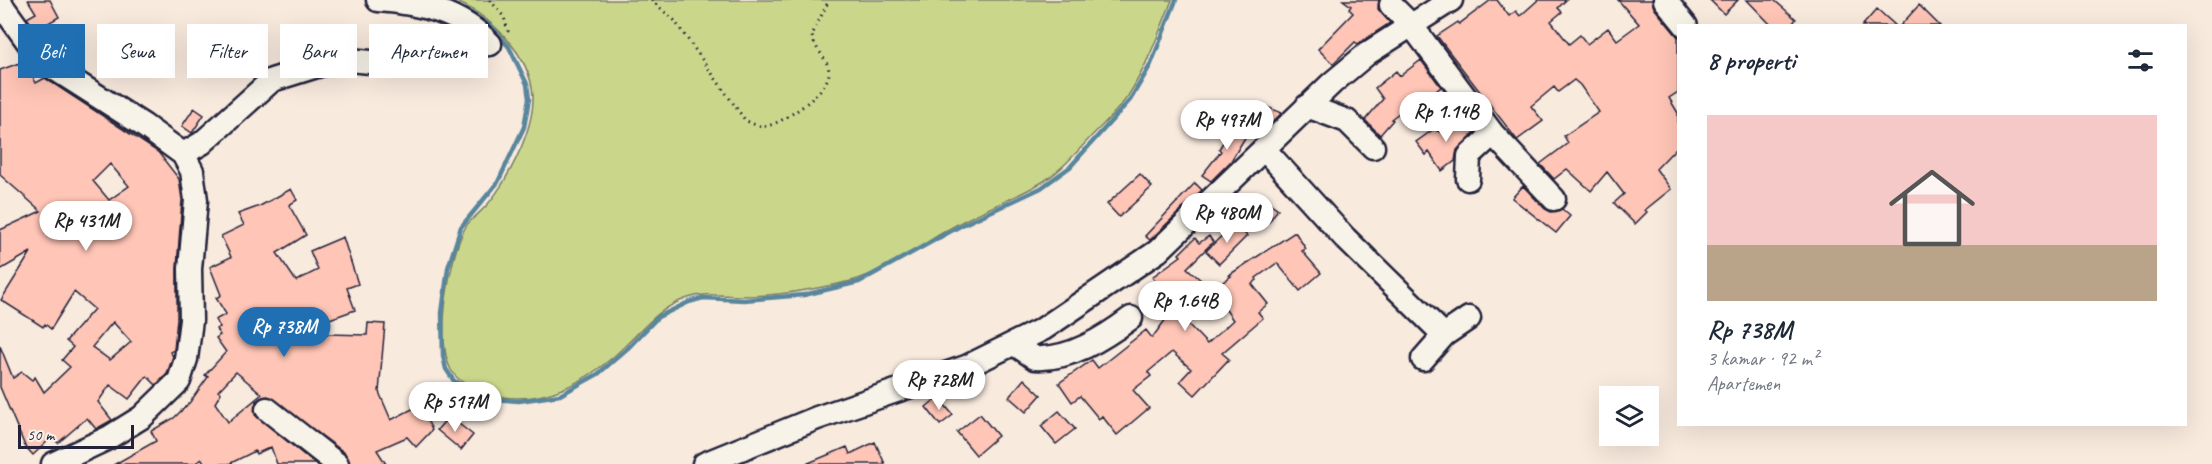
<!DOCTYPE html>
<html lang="id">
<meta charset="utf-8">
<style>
:root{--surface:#fff;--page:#f6f6f7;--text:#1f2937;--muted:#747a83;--line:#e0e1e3;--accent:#1f6fb2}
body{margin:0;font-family:Caveat,sans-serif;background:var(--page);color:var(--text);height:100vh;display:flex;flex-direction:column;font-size:22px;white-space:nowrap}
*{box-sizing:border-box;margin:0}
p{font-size:20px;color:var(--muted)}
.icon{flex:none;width:33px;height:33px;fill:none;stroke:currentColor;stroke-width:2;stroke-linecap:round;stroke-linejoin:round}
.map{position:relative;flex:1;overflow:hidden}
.drawer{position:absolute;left:1677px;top:24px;width:510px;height:402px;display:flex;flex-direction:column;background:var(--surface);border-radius:0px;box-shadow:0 6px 24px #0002}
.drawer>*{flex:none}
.hud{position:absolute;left:18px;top:24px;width:570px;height:54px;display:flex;gap:12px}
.tools{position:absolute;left:1599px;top:386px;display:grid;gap:12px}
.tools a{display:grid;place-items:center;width:60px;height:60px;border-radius:0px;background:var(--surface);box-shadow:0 6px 24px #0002;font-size:30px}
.scale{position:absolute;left:18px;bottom:15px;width:116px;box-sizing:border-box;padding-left:6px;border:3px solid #22223b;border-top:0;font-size:16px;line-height:21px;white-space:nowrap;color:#22223b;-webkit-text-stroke:4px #f7f3e8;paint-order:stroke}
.price{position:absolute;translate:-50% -51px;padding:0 14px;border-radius:21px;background:#fff;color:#222;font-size:20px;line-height:39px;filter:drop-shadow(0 2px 3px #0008)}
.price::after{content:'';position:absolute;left:50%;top:36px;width:18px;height:14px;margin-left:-9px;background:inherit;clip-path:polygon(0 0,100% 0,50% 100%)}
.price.active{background:var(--accent);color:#fff}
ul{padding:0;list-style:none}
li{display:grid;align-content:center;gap:12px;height:318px;padding:0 30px}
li+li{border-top:2px solid var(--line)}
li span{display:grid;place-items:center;height:186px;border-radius:0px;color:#555}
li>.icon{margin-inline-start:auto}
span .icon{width:108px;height:108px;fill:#fffc;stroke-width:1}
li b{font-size:26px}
h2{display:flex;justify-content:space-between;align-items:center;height:72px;padding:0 30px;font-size:26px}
.chip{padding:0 21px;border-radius:0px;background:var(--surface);box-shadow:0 6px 24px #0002;font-size:21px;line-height:54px}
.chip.active{background:var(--accent);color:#fff}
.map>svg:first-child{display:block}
.green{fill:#cad78b;stroke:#767c63;stroke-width:1.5}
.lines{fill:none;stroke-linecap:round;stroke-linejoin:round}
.stream{stroke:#59869d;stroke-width:4.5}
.building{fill:#ffc5b6;stroke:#22223b;stroke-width:1.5;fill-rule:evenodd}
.minor-casing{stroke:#22223b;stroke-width:27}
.path{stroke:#22223b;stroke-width:3;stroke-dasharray:1.5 4.5;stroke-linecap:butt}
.minor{stroke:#f7f3e8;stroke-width:22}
</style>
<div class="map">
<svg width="2212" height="464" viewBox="0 0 2212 464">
<rect width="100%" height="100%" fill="#f9eade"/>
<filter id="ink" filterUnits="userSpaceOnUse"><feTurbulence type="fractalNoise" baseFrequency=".0167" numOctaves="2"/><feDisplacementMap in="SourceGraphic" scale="12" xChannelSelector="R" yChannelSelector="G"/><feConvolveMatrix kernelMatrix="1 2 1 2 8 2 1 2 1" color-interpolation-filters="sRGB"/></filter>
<g filter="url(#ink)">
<path class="green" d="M452,0H1172C1159,33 1147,66 1128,96C1117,112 1101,126 1088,140C1073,156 1059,173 1039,184C1013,199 983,210 956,225C925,242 892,267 858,279C841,284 823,287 806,290C785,294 761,296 740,296C723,296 705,292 688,298C660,307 646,326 626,345C591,380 541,409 490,394C476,389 459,384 451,370C435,340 449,258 465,228C469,220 477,216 483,209C491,202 497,192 503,183C517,159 534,125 533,96C531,55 489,14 452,0Z"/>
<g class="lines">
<path class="stream" d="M442,0L466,10L491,26L509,47L527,84L529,99L524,127L498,182L461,227L448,268L442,313L443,356L446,369L454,381L492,399L519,401L560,395L598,374L629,347L658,317L689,302L703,298L744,300L804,295L859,282L962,225L1041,188L1070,167L1130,100L1151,64L1176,0"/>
</g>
<path class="building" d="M28,0H50L59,17L36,30L27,18L36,13Z
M1343,0H1379L1378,9L1390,23L1358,44L1355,42L1333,64L1318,49L1353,13L1349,9L1351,6Z
M1491,0H1497L1509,16L1516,11L1520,16L1538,0H1566L1558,8L1562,12L1551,21L1569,44L1580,35L1587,44L1608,28L1617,40L1639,24L1618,0H1652L1654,8L1678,37V92L1669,98L1678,113V146L1656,169L1671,189L1645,210L1647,212L1635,224L1614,203L1624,194L1607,172L1591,191L1567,169L1554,179L1540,164L1568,143L1564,136L1599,112L1580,85L1574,80L1558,92L1554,87L1531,106L1543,121L1517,140L1437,36L1458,22L1459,24Z
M1710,0H1738L1724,14Z
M1747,0H1774L1796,19L1791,26H1772Z
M1919,5L1940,26H1900Z
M1877,9L1896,26H1862Z
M1421,60L1441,87L1423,101L1420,97L1391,119L1393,120L1380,135L1365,120L1383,99L1375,88L1396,71L1400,76Z
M25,61L36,83L45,78L158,152L179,179L182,200L177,268V319L174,350L170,352L173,356L167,374L156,385L147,376L129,399L110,385L98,402L112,420L96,429L87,418L58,443L52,437L33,455L25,446L0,387V346L13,378L22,372L32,380L35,377L44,392L70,367L62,360L73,347L66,341L94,309L74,292L51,329L45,324L43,327L1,300L31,252L0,270V230L41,211L0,175V70ZM110,164L129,186L109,200L93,181ZM113,322L131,342L110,360L92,347Z
M1267,107L1282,113L1264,130L1258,127Z
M194,108L204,115L192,133L182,126Z
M1465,120L1475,132L1457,150L1455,161L1442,171L1429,152L1426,155L1416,142L1434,129L1443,132Z
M1235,122L1249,131L1231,161L1211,181L1202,175L1221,151L1219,149Z
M1140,174L1152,187L1119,217L1107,204Z
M1195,183L1202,190L1150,240L1145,236Z
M1523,186L1545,209L1551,212L1562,209L1570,216L1556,233L1512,198Z
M291,189L297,200L289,205L306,235L277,253L296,281L318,270L310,251L343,237L358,284L347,288L355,310L290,333L367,335L368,323L385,324L379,392L391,420L420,405L432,430L416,447L407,437L377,450L386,464H350L345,453L268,396L256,401L255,415L315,464H277L271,447L256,454L255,451L229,464H205L202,459L194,464H115L156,441L151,431L174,418L190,402L208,377L205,375L226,352L216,338L220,335L216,329L220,327L215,320L226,314L216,298L221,295L210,267L231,257L221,236L244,225L238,214L260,206ZM236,372L262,394L228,422L215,403L221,393L218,391Z
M1267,201L1278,209L1269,222L1257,214Z
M1235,223L1247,236L1219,264L1206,251Z
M1295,232L1306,249L1302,251L1321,273L1300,291L1277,263L1256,278L1257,280L1252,284L1268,304L1258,312L1263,318L1222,353L1229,359L1195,395L1180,381L1191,369L1172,352L1148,372L1151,376L1133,390L1149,408L1117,435L1102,416L1099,419L1080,396L1072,402L1059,383L1092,360L1098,368L1146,330L1152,338L1174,308L1167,302L1169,299L1152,277L1181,256L1179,254L1195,238L1199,243L1209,236L1213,242L1187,268L1202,281L1194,289L1205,302L1187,323L1207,344L1233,320L1212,290L1231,276L1229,275Z
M1024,379L1041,395L1026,412L1009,397Z
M938,397L953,415L940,425L926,407Z
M1059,411L1075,429L1056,444L1041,426Z
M980,414L998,436L976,455L957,432Z
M449,416L473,435L461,450L437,430Z
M875,442L885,464H806L847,447L850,454Z"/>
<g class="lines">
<defs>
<path id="minor" d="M378,0C419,3 461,12 490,44
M1665,0L1686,26
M0,3L41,60L143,125L183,154L192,171L196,200L190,269L191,320L186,359L179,381L142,417L108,438L53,464
M1391,5L1412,26L1493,134L1554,199
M1307,106L1347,121L1373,147
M1442,119L1469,101
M1264,149L1345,238L1444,335
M183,154L202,143L272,80L339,59L381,63L436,47L490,44
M1468,179L1469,156L1493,134
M1016,345L1035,358C1070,360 1104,338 1131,318
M1423,359L1444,335L1469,318
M267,409L337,464
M704,464L817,418L966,367L1043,329L1158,251L1332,83L1368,53L1451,0"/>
</defs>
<use href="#minor" class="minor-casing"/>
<path class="path" d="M490,0L504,17L508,31L504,35
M651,0L674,20L745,120C752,124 759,127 767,126C785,122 828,92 829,73C829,58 813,49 812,35L829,0"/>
<use href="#minor" class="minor"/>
</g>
</g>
</svg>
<div class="tools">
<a><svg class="icon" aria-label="layers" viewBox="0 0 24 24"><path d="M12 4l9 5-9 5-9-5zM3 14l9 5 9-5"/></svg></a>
</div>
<div class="scale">50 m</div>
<b class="price" style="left:1446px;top:143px">Rp 1.14B</b>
<b class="price" style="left:1227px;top:151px">Rp 497M</b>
<b class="price" style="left:1227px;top:244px">Rp 480M</b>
<b class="price" style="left:86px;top:252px">Rp 431M</b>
<b class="price" style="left:1185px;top:332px">Rp 1.64B</b>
<b class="price active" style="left:284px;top:358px">Rp 738M</b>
<b class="price" style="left:939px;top:411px">Rp 728M</b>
<b class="price" style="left:455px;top:433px">Rp 517M</b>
<div class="hud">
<a class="chip active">Beli</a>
<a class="chip">Sewa</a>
<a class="chip">Filter</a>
<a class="chip">Baru</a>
<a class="chip">Apartemen</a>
</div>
<section class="drawer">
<h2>8 properti<svg class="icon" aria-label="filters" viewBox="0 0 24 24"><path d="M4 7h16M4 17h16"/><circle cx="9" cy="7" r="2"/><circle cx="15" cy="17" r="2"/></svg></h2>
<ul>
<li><span style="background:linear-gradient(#f6c9c9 70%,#b9a48a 0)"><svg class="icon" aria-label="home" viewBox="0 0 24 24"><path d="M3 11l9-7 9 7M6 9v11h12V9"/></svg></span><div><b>Rp 738M</b><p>3 kamar · 92 m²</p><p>Apartemen</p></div></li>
</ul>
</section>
</div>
